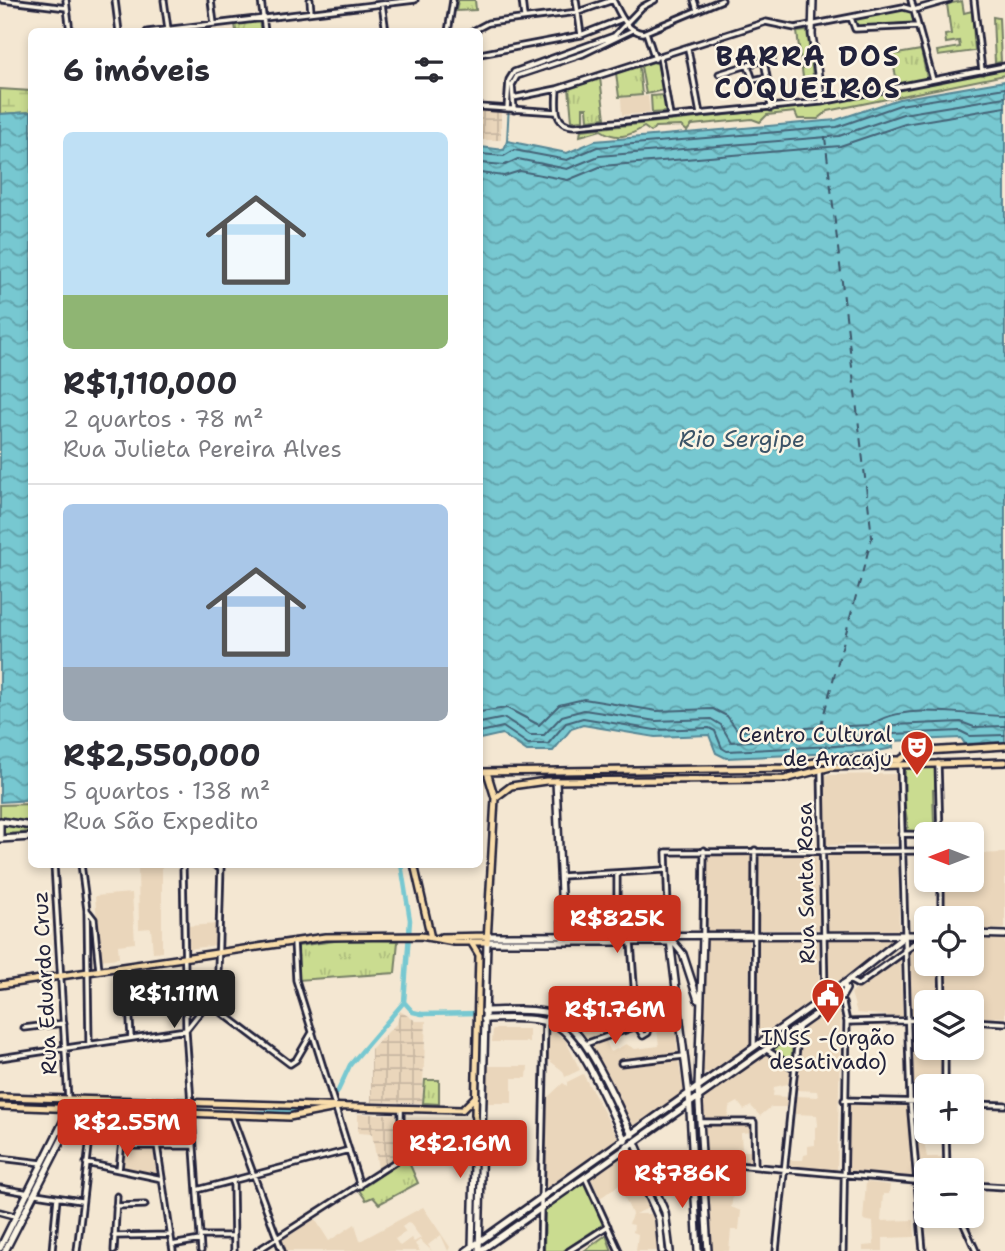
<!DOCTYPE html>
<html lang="pt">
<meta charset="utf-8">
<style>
:root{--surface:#fff;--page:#f2f2f3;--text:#2b2b33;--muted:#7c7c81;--line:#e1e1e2;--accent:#c8321e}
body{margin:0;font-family:"Shantell Sans",sans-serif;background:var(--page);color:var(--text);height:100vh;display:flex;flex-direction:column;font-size:26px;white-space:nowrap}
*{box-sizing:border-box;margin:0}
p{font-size:23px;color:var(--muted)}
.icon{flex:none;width:38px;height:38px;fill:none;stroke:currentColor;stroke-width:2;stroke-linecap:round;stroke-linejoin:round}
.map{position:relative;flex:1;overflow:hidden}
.drawer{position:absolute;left:28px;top:28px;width:455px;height:840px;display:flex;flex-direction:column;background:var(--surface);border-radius:10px;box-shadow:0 4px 10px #0003}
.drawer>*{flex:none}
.needle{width:46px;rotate:270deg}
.tools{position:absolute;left:914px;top:822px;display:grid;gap:14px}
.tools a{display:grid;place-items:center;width:70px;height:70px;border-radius:10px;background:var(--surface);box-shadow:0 4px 10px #0003;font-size:35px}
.price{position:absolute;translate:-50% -60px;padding:0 16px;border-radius:7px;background:var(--accent);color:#fff;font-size:23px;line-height:46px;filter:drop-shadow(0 2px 4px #0008)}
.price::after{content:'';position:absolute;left:50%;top:42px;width:21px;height:16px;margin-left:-10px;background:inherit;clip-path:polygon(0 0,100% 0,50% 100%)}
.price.current{background:#222;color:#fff}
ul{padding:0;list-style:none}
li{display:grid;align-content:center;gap:14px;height:371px;padding:0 35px}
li+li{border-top:2px solid var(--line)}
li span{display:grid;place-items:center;height:217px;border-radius:10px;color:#555}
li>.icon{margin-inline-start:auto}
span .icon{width:126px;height:126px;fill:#fffc;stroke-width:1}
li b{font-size:30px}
h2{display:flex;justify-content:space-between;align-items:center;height:84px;padding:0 35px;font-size:30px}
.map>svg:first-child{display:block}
.built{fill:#ead6bb;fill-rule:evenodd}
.industrial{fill:url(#industrial-grid)}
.grass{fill:url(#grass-tufts);stroke:#767f66;stroke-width:2}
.wetland{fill:url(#wetland-marsh);stroke:#767f66;stroke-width:2}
.cemetery{fill:url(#cemetery-stones);stroke:#767f66;stroke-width:2}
.green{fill:#cadc90;stroke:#767f66;stroke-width:2}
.water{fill:url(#water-waves);stroke:#558695;stroke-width:2}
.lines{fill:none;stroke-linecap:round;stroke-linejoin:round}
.shore{stroke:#446477;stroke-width:2}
.stream{stroke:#558695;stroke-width:2}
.canal{stroke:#77c8d1;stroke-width:4.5}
.ferry{stroke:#3c5468;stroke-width:2;stroke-dasharray:9 7;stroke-linecap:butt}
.street-casing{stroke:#22223b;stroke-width:9}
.secondary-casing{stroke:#22223b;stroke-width:10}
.primary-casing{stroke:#22223b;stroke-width:10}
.street{stroke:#fcf5e5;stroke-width:3.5}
.secondary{stroke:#fcf5e5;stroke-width:5}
.primary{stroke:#f9ddab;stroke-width:5}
.labels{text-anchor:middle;stroke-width:5;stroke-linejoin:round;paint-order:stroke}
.poi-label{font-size:21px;fill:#22223b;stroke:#fcf5e5;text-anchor:end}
.street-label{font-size:21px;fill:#22223b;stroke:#fcf5e5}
.water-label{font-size:23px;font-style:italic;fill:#3c5468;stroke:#fcf5e5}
.district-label{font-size:28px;font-weight:bold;letter-spacing:2px;fill:#22223b;stroke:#fcf5e5}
</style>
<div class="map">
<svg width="1005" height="1251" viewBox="0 0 1005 1251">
<defs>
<pattern id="industrial-grid" width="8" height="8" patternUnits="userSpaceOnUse" patternTransform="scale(1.75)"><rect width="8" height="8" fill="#ead6bb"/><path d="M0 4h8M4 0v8" fill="none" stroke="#c8b7a2"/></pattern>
<pattern id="grass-tufts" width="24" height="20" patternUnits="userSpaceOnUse" patternTransform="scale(1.75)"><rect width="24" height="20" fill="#cadc90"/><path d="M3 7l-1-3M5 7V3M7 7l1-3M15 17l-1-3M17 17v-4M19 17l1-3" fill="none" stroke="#adbc7d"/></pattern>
<pattern id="wetland-marsh" width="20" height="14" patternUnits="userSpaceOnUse" patternTransform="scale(1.75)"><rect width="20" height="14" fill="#cadc90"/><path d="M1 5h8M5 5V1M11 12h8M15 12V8" fill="none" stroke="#adbc7d"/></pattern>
<pattern id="cemetery-stones" width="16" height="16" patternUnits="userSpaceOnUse" patternTransform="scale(1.75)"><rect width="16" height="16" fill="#cadc90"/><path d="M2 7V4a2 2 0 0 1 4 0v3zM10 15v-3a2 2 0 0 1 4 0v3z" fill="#adbc7d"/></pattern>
<pattern id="water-waves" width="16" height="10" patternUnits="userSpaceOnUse" patternTransform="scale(1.75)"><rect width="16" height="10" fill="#77c8d1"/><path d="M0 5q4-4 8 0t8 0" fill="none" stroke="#61a2ab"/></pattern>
</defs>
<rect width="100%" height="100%" fill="#f4e7d2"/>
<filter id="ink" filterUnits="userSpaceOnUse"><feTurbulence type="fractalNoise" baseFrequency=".0143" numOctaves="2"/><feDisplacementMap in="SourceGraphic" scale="14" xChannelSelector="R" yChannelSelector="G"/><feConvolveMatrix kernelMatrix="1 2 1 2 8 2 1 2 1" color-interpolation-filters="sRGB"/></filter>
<g filter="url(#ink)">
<path class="built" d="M648,96L650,113L622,115L621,98Z
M896,774L897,844L824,845L823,775Z
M751,853L750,931H705L707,854Z
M758,853H818L819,929L758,930Z
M898,853L899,930L825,931L824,854Z
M1005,853V929L971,930V919H943V880H971V854Z
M162,865V952L153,953L151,928L139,929L138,867Z
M132,893L135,943L118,945L119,958L100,960L95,896Z
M217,924L216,945L189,949L187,926Z
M749,938L750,1044L708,1073L703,1071L705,939Z
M757,938H819V995L761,1036L756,1034Z
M826,938L896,939L828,989Z
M971,938H1005V1017L971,1018V1003H946V964H971Z
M924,941L926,964H938L940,1003H926V1016L910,1017L909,954Z
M900,958L903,1017L857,1013L851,993Z
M673,1000L678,1054L619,1061L620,1065L678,1058L684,1092L632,1127L590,1045L605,1039L611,1052L626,1044L635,1049L659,1046L657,1028H649L646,1003Z
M837,1004L841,1005L837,1172L786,1166L787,1160H803L804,1155L808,1154V1146L815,1145V1127L818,1126L817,1115L793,1114L795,1096L818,1097L817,1091L796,1090L803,1027Z
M571,1008V1012H577L578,1021L586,1022L587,1026L596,1024L601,1036L588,1040L579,1027L561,1012V1009Z
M926,1024V1048H941V1087H926V1097H914L910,1025Z
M551,1028L566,1041L580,1070L565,1077L563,1071L546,1058V1029Z
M493,1029H529V1042H492Z
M765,1053L790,1070L788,1084L774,1087L773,1096L787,1097L786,1107H771L760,1116L751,1106L744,1110L738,1102L729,1107L728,1119L704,1120L703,1098Z
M486,1066H528L527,1078H512V1103H486Z
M583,1074L618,1138L545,1189L546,1099L563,1083L567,1086V1082Z
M848,1104L907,1106L913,1177L847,1171Z
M914,1106H926L928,1135L923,1137L927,1157H943V1169H927L926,1178H920Z
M705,1123H753L754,1132L741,1133L742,1151H753L754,1162L705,1160Z
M153,1148L157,1176L124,1167L125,1149Z
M626,1153L651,1207L635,1214H653L658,1251H636L638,1234L633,1232L634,1225L629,1224L632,1214L619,1185L600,1198L590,1176Z
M706,1166L738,1169L731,1207L741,1211L739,1230H731L729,1251H711Z
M866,1182L890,1185L889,1194H883L881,1221L914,1220L915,1237L883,1238V1251H863V1246L874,1245L873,1222L863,1220Z
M423,1207L450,1247L448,1251L441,1235L428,1245L432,1251L420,1240L415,1244L420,1251H284L281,1241L315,1219L329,1241L355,1224L360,1241ZM409,1222L421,1238L414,1242L411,1238L400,1246L395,1239L406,1232L402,1227Z"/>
<path class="industrial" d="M480,109L501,111V140H480Z
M400,1011L416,1021H426L422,1103L371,1102V1049L397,1023Z
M358,1114H396V1159L378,1168L372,1134L358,1133Z"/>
<path class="grass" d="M458,0H475L476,10L456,11Z
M962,1L964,13L972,11L975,51L938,56L937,51L960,47L959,41L946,43L945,35L951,34L947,4Z
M993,17L999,18L1001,62L995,63Z
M259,21L261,31H236L235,24Z
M921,50L927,78L898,85L891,55Z
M639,66L642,95L619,97L616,73Z
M600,78L605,118L588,120L587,108H583V120L572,121L569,88Z
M664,95L666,112L652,113L651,96Z
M4,824L31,828V832L4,834Z
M349,939L398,941L395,973L298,980V946Z
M425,1080H439V1104L423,1103Z
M407,1158L418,1183L379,1204L373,1197L366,1200L359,1190Z"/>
<path class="wetland" d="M0,89L31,91V112L0,114Z"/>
<path class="cemetery" d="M606,1235L612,1251H584Z"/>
<path class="green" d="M905,8L911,9L914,22L855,28L853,19Z
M807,31L816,98L806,100L797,32Z
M657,61L663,90L646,94L641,66Z
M1005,67V75L828,111L818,119H798L795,112L767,115L760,122L752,119L692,125L687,131L681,126L655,127L651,132L644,127C628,137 616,140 601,130L580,136L581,130L785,109Z
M905,767H936L937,790H933L934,823L937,829L935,832L910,833L905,829L908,827L904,801Z
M31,804V825L0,818V805Z
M646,1003L647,1034L640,1035L637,1004Z
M794,1033L791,1064L769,1049Z
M584,1182L605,1223L563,1251H544L545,1210Z"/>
<path class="water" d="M1005,81V742L965,744L961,738L893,741V748L878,751L726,758L716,753L709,735L655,737L583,725L571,729L553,751H527L502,734L480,739V147L504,150L507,141L567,153L595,141L836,120L899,99Z
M31,112L32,800L0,802V114Z"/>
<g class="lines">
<path class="shore" d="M480,154L504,156L514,150L567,160L597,147L837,127L900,105L1005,88
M480,163L505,165L518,159L567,169L599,156L839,136L903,114L1005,97
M480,173L504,176L520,171L568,180L602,166L840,146L905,124L1005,107
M480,712L507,708L539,725L559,705L584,699L657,711L713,709L727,716L738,731L871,725C904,701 966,716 1005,716
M480,723L505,718L530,735H544L562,716L584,710L656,721L711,719L721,725L731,742L876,735L894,725L961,722L974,727L1005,726
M480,732L503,727L528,744H548L566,723L583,718L655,730L709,728L715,731L722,748L727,751L877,744L885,742L893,734L960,731L970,736L1005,735"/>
<path class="stream" d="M616,36L633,23L644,8
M544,63L605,42
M507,141L510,85"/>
<path class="canal" d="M404,1002L413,1012L422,1014L479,1013
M498,1013L541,1014L564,1024
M579,1040L595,1073
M337,1093L350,1065L404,1002L410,920L401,864
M609,1100L642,1164
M0,1102H5
M37,1103L248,1113L308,1111
M34,1188L72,1110
M658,1201L664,1222
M666,1251L667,1238"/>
<path class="ferry" d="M816,743L872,537L824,129"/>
<defs>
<path id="street" d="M2,0L67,8
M66,0L70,32
M115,0L119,32
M164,0L168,29
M211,0L214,24
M261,0L265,32
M310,0L311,12
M522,0L524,17
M576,0L581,35
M613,0C620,14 626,31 643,33L722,0
M694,0L697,10
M911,0L933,80
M974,0L982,71
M382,4L386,32
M851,18L855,29L918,26
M147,32L415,0
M448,32L453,0
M471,32L488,23L578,12L613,0
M646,32L655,59
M688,49L700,114
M480,54L581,35L622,19
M660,57L670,116
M748,66L753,80L767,77L764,61
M719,74L773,57
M767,77L771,108
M557,89C556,105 553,126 575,126L821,102L1005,66
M513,98L557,89L766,22L795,28L903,7L914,10L949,0
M480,107L556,112
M507,109L509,80L514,72L614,36L642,7L655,0
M514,110L512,85L517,76L583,54L633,30
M938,763L940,835
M900,765L910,1101L923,1251
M821,768L825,997
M901,834L937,835
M54,864L68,1100
M81,864L87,910L89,1045
M183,864L186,1030L201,1251
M213,864L221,869
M617,873V935
M561,876L664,870
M941,880V919
M87,910L94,919L99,970
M669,936L666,852L926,851
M703,936L704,850
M294,941L296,980L360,1186
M631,942L637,1026L643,1036L648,1033L647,1019
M942,964L943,1003
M127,967L131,1038
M849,980L858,985L904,952
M837,999L843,1003L847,1022L843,1251
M208,1002L290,1064L296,1060L313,1031
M217,1007L221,864
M971,1021L1005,1023
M847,1022L926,1020
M24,1028L64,1023
M585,1044L637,1026
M754,1046L755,850
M945,1048V1087
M767,1050L795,1069
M0,1058L186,1030L208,1002L218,976
M621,1063L684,1056
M844,1100L926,1102
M971,1104L1005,1105
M231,1114L282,1251
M701,1122H754L755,1166
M946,1132L947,1171
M157,1145L173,1251
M122,1146H193
M0,1158L42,1163
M86,1163L162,1179
M693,1168L703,1162L926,1182
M119,1170L125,1113
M585,1177L619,1251
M233,1181L234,1251
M971,1185L1005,1187
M0,1188L29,1193
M197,1190L349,1150
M36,1194L81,1201
M116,1206L145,1205
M0,1212L15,1216
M960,1216L976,1251
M114,1236L171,1235
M200,1236H233
M172,1245L200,1240
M52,1251L57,1198
M77,1251L93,1111
M114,1251L117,1196
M257,1251L398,1160L401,1149V1108
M540,1251L545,1022L549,1013L568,1005L677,999
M569,1251L608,1226
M776,1251L799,1027"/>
<path id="secondary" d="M813,0L812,35L822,101
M556,781L563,939
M0,821L32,826
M0,838V821
M0,839L32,837
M971,934L1005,935
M488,936L926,935
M703,936L698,1088L708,1251
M669,937L683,954L698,1000
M670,940L689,1094L698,1251
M905,950L926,936
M484,1011C505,1011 529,1008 549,1013C586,1023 615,1102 632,1135
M484,1019C506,1019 535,1016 555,1025C582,1037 610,1112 625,1140
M635,1142L665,1212L670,1251
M627,1146L659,1219L662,1251
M0,1248L69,1110
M472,1248L475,1121
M5,1251L77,1110
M466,1251L849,980L906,935
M479,1251L487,942H670
M480,1251L842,996L846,989L843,984"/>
<path id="primary" d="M480,772L786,768L825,760H900L911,752L1005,746
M495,798L511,786L546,781L785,779L831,767L1005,762
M414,864L431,938
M441,937L488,936
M471,942L479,955L475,1114L481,1144
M0,985L325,937L421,936L454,942H487L495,798L487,772
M0,1097L462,1110L476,1096
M0,1106L289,1117L341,1107"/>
</defs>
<use href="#street" class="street-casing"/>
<use href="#secondary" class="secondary-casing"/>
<use href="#primary" class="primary-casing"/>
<use href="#street" class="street"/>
<use href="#secondary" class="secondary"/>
<use href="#primary" class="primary"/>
</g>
</g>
<defs>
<symbol id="theatre-pin" viewBox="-11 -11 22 30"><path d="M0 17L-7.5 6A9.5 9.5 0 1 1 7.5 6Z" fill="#c8321e" stroke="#fcf5e5"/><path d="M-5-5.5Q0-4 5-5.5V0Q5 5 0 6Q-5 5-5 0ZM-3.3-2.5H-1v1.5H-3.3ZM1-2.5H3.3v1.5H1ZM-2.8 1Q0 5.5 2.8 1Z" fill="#fff"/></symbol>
<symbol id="civic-pin" viewBox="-11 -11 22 30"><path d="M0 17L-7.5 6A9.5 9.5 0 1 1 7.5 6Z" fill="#c8321e" stroke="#fcf5e5"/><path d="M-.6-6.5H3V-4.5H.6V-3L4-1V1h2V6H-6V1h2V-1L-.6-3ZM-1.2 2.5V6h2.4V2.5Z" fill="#fff"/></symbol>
</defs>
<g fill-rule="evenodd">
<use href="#theatre-pin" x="898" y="728" width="38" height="52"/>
<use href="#civic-pin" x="809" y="976" width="38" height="52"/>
</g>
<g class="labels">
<g class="poi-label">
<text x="892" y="742">Centro Cultural<tspan x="892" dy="24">de Aracaju</tspan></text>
<text x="828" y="1045" text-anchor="middle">INSS -(orgão<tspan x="828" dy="24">desativado)</tspan></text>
</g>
<g class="street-label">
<text transform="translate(806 883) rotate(-91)" y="7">Rua Santa Rosa</text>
<text transform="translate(45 983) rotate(-93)" y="7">Rua Eduardo Cruz</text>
</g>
<g class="water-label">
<text x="742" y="447">Rio Sergipe</text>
</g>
<g class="district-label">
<text x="808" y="66">BARRA DOS<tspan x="808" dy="32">COQUEIROS</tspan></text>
</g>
</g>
</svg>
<div class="tools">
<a><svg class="needle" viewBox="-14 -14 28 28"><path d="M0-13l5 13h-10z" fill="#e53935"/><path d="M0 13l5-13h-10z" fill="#7c7c81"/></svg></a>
<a><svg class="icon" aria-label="locate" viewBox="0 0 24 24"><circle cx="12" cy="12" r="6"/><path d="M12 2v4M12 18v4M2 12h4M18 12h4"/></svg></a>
<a><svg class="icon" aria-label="layers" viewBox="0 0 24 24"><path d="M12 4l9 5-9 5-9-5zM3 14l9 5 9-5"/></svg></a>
<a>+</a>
<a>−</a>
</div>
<b class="price" style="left:617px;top:955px">R$825K</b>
<b class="price current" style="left:174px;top:1030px">R$1.11M</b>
<b class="price" style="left:615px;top:1046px">R$1.76M</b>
<b class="price" style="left:127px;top:1159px">R$2.55M</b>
<b class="price" style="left:460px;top:1180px">R$2.16M</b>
<b class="price" style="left:682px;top:1210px">R$786K</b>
<section class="drawer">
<h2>6 imóveis<svg class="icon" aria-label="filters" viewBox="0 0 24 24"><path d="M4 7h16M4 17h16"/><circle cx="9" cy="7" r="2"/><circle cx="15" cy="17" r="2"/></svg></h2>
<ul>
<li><span style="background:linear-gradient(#bfe0f5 75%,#8fb573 0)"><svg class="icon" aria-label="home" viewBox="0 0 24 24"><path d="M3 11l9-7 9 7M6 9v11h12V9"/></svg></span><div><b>R$1,110,000</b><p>2 quartos · 78 m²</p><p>Rua Julieta Pereira Alves</p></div></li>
<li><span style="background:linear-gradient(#a9c7e8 75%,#9aa5b1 0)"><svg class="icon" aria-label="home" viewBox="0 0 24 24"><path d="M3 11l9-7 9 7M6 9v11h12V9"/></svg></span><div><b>R$2,550,000</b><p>5 quartos · 138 m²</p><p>Rua São Expedito</p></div></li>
</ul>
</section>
</div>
